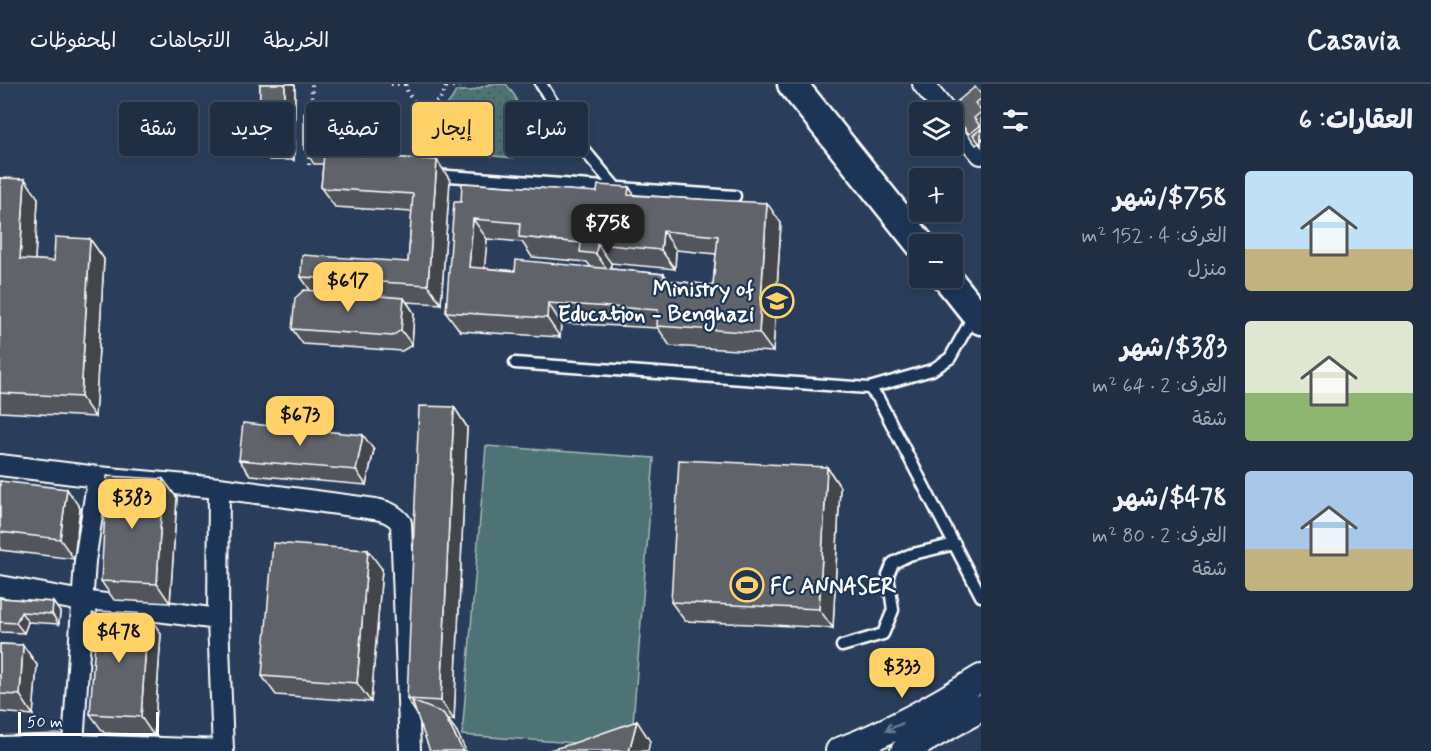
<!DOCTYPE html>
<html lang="ar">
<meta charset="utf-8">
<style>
:root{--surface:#202e44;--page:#28364b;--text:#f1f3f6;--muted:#a2a8b2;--line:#3d4a5d;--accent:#ffd166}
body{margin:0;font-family:Mynerve,"Playpen Sans Arabic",sans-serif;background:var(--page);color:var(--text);direction:rtl;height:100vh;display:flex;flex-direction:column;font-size:22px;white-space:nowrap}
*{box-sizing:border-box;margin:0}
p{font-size:20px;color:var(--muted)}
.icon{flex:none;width:33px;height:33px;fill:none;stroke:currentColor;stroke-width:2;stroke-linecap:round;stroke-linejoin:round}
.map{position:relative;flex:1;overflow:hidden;direction:ltr}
.panel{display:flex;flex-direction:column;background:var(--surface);width:450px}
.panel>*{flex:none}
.banner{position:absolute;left:18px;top:18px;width:570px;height:54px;direction:rtl;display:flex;gap:12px}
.controls{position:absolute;left:909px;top:18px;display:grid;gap:12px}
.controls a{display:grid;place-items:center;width:54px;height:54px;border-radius:6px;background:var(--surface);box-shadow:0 3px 9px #0003,0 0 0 2px var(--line);font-size:30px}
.scale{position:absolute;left:18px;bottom:15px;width:141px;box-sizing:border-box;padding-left:6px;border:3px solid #fff;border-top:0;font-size:16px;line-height:21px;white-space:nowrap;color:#fff;-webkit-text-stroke:4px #1d3557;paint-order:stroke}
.price{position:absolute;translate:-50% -51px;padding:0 14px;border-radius:12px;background:var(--accent);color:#111;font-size:20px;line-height:39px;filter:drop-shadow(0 2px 3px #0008)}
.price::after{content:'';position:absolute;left:50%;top:36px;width:18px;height:14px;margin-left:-9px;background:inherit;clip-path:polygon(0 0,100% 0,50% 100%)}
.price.current{background:#222;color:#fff}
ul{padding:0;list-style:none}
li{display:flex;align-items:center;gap:18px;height:150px;padding:0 18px}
li span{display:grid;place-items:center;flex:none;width:168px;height:120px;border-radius:6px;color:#555}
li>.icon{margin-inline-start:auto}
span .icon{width:72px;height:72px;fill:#fffc;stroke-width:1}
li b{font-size:26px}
h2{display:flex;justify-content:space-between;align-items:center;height:72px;padding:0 18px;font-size:26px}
.tag{padding:0 21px;border-radius:6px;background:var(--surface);box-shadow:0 3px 9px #0003,0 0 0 2px var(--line);font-size:21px;line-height:54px}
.tag.current{background:var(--accent);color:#111}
header{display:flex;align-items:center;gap:36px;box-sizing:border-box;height:84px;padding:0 30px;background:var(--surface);border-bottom:2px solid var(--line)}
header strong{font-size:28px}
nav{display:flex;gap:33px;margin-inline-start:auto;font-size:21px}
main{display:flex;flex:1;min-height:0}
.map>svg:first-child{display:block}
.grass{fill:#4d7375;stroke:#a6b9ba;stroke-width:1.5}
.park{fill:url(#park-dots);stroke:#a6b9ba;stroke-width:1.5}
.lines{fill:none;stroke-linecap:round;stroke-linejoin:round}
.service-casing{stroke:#fff;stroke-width:15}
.minor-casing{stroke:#fff;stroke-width:24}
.tertiary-casing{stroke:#fff;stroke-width:30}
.secondary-casing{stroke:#fff;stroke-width:33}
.path{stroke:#fff;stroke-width:4;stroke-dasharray:1.5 4.5;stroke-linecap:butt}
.service{stroke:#1d3557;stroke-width:10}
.minor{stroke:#1d3557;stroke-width:20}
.tertiary{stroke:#1d3557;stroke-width:26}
.secondary{stroke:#1d3557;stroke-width:28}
.wall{fill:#53555b;stroke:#fff;stroke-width:1.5;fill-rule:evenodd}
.shaded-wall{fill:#43454a;stroke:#fff;stroke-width:1.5}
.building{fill:#60636a;stroke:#fff;stroke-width:1.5;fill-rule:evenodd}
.oneway{stroke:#6c7c92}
.labels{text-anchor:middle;stroke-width:4.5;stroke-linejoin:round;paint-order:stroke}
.poi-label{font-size:22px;font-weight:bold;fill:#fff;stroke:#1d3557;text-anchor:end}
</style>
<header>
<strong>Casavia</strong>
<nav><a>الخريطة</a><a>الاتجاهات</a><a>المحفوظات</a></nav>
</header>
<main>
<section class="panel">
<h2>العقارات: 6<svg class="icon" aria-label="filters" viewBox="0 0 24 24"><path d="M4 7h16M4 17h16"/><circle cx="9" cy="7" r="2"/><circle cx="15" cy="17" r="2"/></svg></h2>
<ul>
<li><span style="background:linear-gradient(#bfe0f5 65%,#c2b280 0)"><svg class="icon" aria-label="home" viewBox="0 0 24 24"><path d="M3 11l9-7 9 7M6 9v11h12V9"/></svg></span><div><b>$758/شهر</b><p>الغرف: 4 · 152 m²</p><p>منزل</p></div></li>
<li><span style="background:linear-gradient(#dfe7d0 60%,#8fb573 0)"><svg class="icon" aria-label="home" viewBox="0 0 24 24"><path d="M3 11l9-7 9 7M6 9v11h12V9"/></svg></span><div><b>$383/شهر</b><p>الغرف: 2 · 64 m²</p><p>شقة</p></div></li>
<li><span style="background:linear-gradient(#a9c7e8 65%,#c2b280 0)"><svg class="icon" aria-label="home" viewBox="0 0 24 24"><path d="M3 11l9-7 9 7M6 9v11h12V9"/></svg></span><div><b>$478/شهر</b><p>الغرف: 2 · 80 m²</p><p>شقة</p></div></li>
</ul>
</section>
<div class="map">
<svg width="981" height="667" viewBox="0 0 981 667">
<defs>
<pattern id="park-dots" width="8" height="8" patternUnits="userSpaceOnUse" patternTransform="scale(1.5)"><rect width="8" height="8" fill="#4d7375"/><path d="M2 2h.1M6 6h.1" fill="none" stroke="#4c5a5a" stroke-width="1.8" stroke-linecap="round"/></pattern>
</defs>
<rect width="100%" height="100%" fill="#2a3e5b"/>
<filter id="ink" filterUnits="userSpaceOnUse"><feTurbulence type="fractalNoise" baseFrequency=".0167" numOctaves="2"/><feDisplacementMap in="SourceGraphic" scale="12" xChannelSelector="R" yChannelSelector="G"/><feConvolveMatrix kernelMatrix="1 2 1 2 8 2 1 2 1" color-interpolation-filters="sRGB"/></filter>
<g filter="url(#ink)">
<path class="grass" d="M486,362L654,374L631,663L462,651Z"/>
<path class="park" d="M490,0H506L515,12L519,25L513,74L427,65L429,30C443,26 450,20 456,7H471Z"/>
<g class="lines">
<defs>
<path id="service" d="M541,0L575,55L616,104
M434,91L735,112
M515,279L869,304L932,286L950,274L974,231
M869,304L878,314L981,512
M842,562L883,550L893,526L888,491L893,479L909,471L955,460"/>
<path id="minor" d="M923,0L946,28
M952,36L981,70
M0,381L98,393L219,404L375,425C386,427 394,430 401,439L410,667
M219,404L218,535L223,667
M0,502L82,517L218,535
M73,661L85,477L98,393
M0,663L73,661L222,666"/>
<path id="tertiary" d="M839,667C889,649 936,622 981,594
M904,667L981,624"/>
<path id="secondary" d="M792,0L920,160
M947,194L981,236"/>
</defs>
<use href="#service" class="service-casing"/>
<use href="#minor" class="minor-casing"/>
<use href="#tertiary" class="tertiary-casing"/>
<use href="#secondary" class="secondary-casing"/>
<path class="path" d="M391,0H406
M406,0C408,28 444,28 446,0
M446,3L469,0
M311,32L312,0
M309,81V70"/>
<use href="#service" class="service"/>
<use href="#minor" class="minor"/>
<use href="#tertiary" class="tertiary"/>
<use href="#secondary" class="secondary"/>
</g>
<path class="wall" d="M260,0H294L295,2L294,76H269L259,60Z
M981,10V62L979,59L976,61L952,30Z
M369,45V72L450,96L441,220L407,218L414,229L412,261L402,267L303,260L292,245L310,206L301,193L408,178L412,128L335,123L321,104L323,80H314L304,65Z
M0,94L38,114L35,176L54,177L90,155L104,175L95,333L0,328Z
M629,103L634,111L781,139L773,268L670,262L658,244L561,239L560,253L460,247L446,228L461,118L597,108ZM487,155L522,158L532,173L587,178L591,183L515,187L484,184ZM676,166L716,170L713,201L669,197L664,190L610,185L611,179L675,185Z
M454,323L467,343L454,636H448L457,648L416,629L407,615Z
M374,366L366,401L250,391L239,376Z
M827,383L840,403L833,544L685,537L671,518Z
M163,395L177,414L170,519L114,516L101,497Z
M0,397L80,424L74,475L0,466Z
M382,485L371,618L276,611L262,592Z
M0,514L53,518L60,528L59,540L28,538L24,549L1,548L0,546Z
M148,530L161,550L154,652L104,649L90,630Z
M0,560L23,561L37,581L33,631L0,628Z"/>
<path class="shaded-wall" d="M285,0H294L295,2L294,76L284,61Z
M358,30L369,45L368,81L358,66Z
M437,76L450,96L441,220L428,201Z
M25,95L38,114L34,195L20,175Z
M629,103L642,123L628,111Z
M767,119L781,139L773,268L759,249Z
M473,135L487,155L483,202L469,183Z
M663,147L676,166L675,185L661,166Z
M90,155L104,175L95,333L81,313Z
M597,160L611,179L610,189L596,170Z
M664,190L677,209L663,196Z
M404,214L414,229L412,261L401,246Z
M548,219L561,239L560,253L547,234Z
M454,323L467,343L454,636L441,617Z
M363,351L374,366L366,401L356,386Z
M827,383L840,403L833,544L819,525Z
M163,395L177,414L170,519L157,500Z
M67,405L80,424L74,475L60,455Z
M368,466L382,485L371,618L357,599Z
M53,518L60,528L59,540L52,530Z
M21,528L28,538L24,549L16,539Z
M148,530L161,550L154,652L141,633Z
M23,561L37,581L33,631L20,611Z
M443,629L457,648L466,667H463Z
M637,637L650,657L648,667H629Z"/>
<path class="building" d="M260,0H285L284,61L259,60Z
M975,3L981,10V15L975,19L981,26V28L974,34L980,42L969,50L949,24Z
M304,29L358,30V66L304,65Z
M981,45V61L973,51Z
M324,69L437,76L428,201L301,193L302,171L408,178L413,110L321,104Z
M0,94L25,95L20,175L54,177L55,153L90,155L81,313L0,309Z
M462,99L597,108L598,101L629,103L628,111L767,119L759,249L657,242L658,226L548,219L547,234L446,228L454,118H461ZM473,135L520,139L519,153L581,159L580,168L596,170L597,160L661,166L663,147L718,152L713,201L663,196L664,190L516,176L515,187L469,183Z
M304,206L404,214L401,246L392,252L292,245L295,214Z
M419,322L454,323L441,617L407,615Z
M243,339L363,351L356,386L239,376Z
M679,376L827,383L819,525L671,518Z
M107,392L163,395L157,500L101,497Z
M0,397L67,405L60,455L0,448Z
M273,459L368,466L357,599L262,592Z
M0,514L53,518L52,530L21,528L16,539L0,538Z
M97,527L148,530L141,633L90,630Z
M0,560L23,561L20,611L0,610Z
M412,617L443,629L463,667H430Z
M637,637L629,667H546L571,660Z"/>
<defs><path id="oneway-shaft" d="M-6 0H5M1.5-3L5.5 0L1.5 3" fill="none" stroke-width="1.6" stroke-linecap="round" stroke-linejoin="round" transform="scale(1.5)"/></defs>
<use class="oneway" href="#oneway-shaft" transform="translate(894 643) rotate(156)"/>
</g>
<defs>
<symbol id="school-ring" viewBox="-11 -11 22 22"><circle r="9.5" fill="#1d3557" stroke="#ffd166" stroke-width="1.5"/><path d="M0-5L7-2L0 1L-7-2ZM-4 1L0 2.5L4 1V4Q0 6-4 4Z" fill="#ffd166"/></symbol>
<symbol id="stadium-ring" viewBox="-11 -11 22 22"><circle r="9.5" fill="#1d3557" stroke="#ffd166" stroke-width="1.5"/><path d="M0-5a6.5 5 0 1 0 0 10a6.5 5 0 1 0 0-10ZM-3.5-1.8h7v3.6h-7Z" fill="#ffd166"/></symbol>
</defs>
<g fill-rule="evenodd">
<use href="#school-ring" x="758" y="198" width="38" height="38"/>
<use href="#stadium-ring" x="728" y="482" width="38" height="38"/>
</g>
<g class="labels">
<g class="poi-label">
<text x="754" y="212">Ministry of<tspan x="754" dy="25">Education - Benghazi</tspan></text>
<text x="770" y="509" text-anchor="start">FC ANNASER</text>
</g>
</g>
</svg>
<div class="controls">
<a><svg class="icon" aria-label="layers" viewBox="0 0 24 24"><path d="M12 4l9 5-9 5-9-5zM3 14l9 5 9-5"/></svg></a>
<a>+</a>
<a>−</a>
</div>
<div class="scale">50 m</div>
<b class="price current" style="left:608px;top:171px">$758</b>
<b class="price" style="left:348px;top:229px">$617</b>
<b class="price" style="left:300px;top:363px">$673</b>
<b class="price" style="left:132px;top:446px">$383</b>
<b class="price" style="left:119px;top:580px">$478</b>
<b class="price" style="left:902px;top:615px">$333</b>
<div class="banner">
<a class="tag">شراء</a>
<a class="tag current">إيجار</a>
<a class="tag">تصفية</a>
<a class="tag">جديد</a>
<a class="tag">شقة</a>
</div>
</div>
</main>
